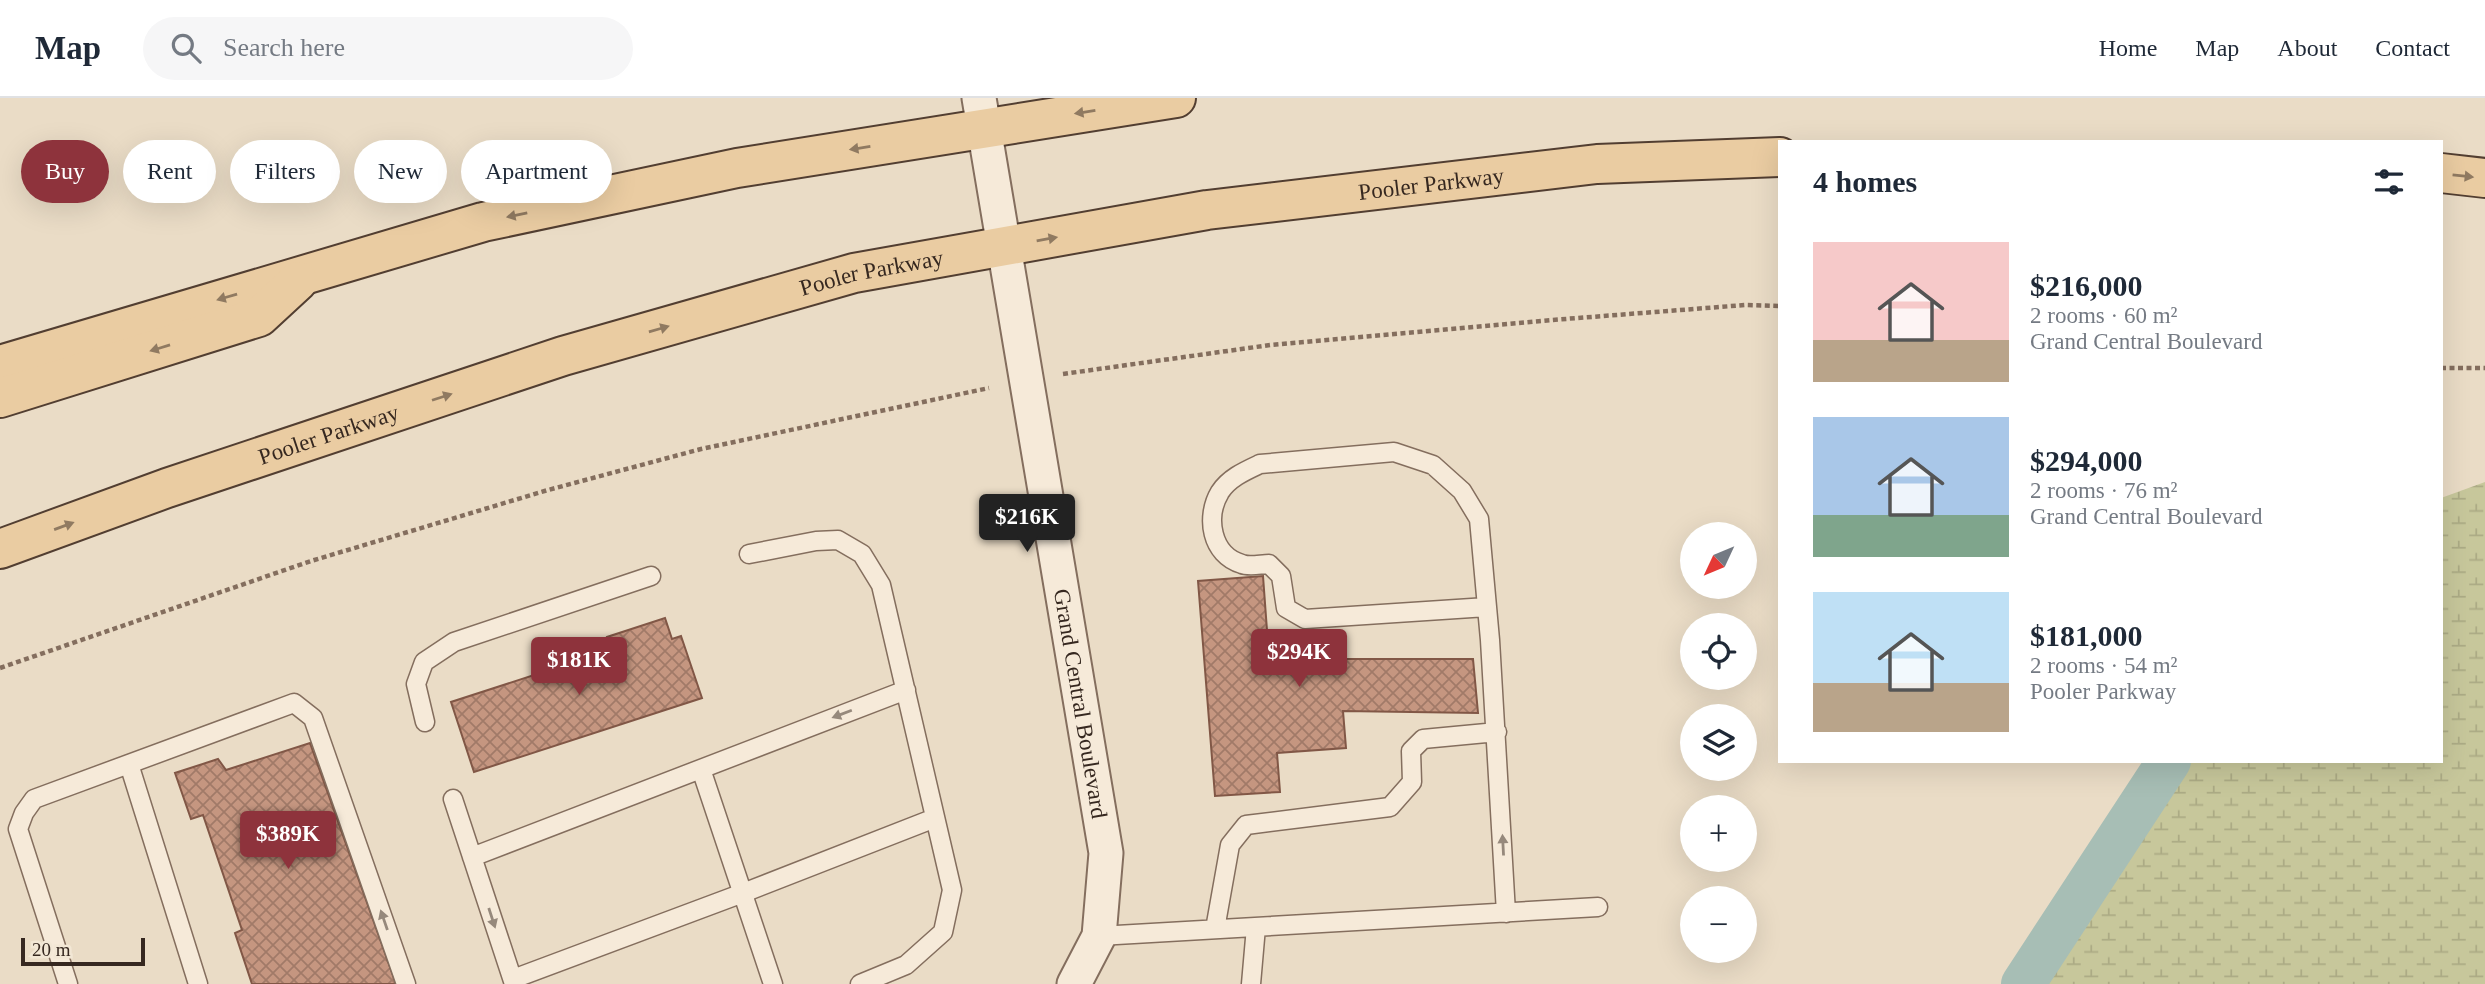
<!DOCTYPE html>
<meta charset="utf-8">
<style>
:root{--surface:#fff;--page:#f6f6f7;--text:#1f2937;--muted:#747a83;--line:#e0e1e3;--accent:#8e333c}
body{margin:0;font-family:"Times New Roman",serif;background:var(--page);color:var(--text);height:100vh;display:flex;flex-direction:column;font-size:26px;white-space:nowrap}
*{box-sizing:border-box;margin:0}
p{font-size:23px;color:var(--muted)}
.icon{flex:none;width:38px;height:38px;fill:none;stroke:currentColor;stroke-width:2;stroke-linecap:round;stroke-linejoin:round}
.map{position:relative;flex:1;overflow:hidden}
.side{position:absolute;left:1778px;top:42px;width:665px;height:623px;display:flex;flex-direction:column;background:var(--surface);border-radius:0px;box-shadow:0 7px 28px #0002}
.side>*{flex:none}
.hud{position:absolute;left:21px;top:42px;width:665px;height:63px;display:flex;gap:14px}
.needle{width:46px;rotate:226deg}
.controls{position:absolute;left:1680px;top:424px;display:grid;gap:14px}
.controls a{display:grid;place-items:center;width:77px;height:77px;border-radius:50%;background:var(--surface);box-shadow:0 7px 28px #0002;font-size:35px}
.scale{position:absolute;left:21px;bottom:18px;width:124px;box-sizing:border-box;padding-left:7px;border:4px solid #362820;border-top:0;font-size:19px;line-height:24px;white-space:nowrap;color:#362820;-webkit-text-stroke:5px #f2e7d5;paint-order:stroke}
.price{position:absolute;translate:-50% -60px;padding:0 16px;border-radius:7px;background:var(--accent);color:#fff;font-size:23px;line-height:46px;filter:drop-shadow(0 2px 4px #0008)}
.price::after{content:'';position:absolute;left:50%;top:42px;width:21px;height:16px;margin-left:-10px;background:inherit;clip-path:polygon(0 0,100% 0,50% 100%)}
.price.active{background:#222;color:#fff}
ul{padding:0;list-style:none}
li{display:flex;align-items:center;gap:21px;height:175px;padding:0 35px}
li span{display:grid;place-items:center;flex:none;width:196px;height:140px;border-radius:0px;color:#555}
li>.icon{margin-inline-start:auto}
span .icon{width:84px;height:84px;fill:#fffc;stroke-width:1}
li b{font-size:30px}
h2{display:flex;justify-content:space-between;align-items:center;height:84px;padding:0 35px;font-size:30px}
.pill{padding:0 24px;border-radius:32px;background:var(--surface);box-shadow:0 7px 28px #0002;font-size:24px;line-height:63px}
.pill.active{background:var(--accent);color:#fff}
header{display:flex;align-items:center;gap:42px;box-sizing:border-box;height:98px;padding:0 35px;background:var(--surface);border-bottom:2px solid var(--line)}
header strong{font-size:33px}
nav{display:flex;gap:38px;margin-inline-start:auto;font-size:24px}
.search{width:490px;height:63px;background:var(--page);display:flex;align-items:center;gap:18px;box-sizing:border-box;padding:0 24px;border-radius:38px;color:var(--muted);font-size:26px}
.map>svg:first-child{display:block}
.wetland{fill:url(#wetland-marsh)}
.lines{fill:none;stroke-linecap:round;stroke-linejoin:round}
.canal{stroke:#a7beb5;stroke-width:44}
.building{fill:url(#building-cross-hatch);stroke:#815746;stroke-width:2}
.lane-casing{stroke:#846e5e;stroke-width:21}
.street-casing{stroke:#846e5e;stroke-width:37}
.primary-casing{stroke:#523e31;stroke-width:42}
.path{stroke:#846e5e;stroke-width:4.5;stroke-dasharray:5 3.5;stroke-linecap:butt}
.lane{stroke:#f6ead9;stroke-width:18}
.street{stroke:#f6ead9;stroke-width:33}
.primary{stroke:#eacca2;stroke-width:38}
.oneway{fill:#907a61}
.oneway2{fill:#96897c}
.labels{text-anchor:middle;stroke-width:7;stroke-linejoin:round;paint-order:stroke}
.street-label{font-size:23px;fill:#362820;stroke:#f2e7d5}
</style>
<header>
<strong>Map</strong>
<div class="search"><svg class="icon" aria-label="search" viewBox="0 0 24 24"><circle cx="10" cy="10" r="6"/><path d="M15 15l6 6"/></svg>Search here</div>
<nav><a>Home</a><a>Map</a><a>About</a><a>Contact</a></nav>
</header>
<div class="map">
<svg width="2485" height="886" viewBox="0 0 2485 886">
<defs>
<pattern id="wetland-marsh" width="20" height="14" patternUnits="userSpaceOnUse" patternTransform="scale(1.75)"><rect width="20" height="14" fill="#c7c79b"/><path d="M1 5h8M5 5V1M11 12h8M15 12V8" fill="none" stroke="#acab85"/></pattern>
<pattern id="building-cross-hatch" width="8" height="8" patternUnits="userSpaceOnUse" patternTransform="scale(1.75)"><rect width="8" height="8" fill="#c59680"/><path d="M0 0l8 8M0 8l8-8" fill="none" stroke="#a17a68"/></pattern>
</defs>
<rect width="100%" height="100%" fill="#eadcc6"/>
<path class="wetland" d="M2485,384V886H2029L2170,663H2441V400Z"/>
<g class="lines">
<path class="canal" d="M2023,886L2169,663"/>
</g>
<path class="building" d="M1263,478L1268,546L1337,540L1339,561H1473L1478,615L1343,613L1346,650L1277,655L1280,694L1215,698L1198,483Z
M665,520L672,541L681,538L702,600L474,674L451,604L611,552L607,539Z
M310,645L396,886H252L235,835L242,832L203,717L191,721L175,675L218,661L226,672Z"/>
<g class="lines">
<defs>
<path id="lane" d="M749,456L816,443L838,442L862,456L881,487L952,792L943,834L906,867L860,886
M1487,509L1305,521L1286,510L1281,478L1269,466C1261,466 1249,469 1242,466C1211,457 1205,419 1220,394C1229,380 1245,373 1260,366L1394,354L1433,367L1462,393L1479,421L1490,542L1506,815
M425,624L416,586L424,564L454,544L651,478
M129,666L198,886
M701,671L773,886
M453,701L514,886
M472,759L906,592
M1215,831L1230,747L1246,727L1390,709L1412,684L1411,653L1423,641L1497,634
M1099,838L1598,809
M513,881L743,795L935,720
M68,886L18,731L24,715L34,701L294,605L313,620L406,886
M1251,886L1256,829"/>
<g id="street">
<path id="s1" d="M979,0L1106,755L1099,838L1074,886"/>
</g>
<g id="primary">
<path d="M2441,75L2485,80"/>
<path d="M0,267L483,124L737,70L1176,0"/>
<path d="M0,300L259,219L298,183"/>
<path id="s2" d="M0,451L167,390L563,258L854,175L1207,112L1597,66L1780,59"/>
</g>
</defs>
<use href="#lane" class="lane-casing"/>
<use href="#street" class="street-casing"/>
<use href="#primary" class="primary-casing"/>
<path class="path" d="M2441,270H2485
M1063,276L1270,247L1552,222L1745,207L1780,208
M0,570L311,463L548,392L701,351L989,290"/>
<use href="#lane" class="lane"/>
<use href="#street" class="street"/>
<use href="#primary" class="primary"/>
</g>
<defs><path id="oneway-solid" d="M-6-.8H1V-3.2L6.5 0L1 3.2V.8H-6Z" transform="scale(1.75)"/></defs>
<g class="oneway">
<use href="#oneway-solid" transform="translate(1085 14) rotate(171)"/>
<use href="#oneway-solid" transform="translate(860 50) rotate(171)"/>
<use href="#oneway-solid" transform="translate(2463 78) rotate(6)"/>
<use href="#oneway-solid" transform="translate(517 117) rotate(168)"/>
<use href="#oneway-solid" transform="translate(1047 141) rotate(-10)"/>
<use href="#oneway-solid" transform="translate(227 199) rotate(164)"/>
<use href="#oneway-solid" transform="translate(659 231) rotate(-16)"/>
<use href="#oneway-solid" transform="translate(160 250) rotate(163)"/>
<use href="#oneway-solid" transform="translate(442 299) rotate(-18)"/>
<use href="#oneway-solid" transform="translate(64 428) rotate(-20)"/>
</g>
<g class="oneway2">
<use href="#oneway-solid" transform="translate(842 616) rotate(159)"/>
<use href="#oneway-solid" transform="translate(1503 747) rotate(-93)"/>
<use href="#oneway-solid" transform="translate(492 820) rotate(72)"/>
<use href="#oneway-solid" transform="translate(384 822) rotate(-109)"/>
</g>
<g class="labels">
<g class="street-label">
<text dy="8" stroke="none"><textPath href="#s2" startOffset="1482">Pooler Parkway</textPath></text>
<text dy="8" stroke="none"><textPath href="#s2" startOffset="915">Pooler Parkway</textPath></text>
<text dy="8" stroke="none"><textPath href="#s2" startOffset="348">Pooler Parkway</textPath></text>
<text dy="8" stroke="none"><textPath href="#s1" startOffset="614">Grand Central Boulevard</textPath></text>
</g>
</g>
</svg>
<div class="controls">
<a><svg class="needle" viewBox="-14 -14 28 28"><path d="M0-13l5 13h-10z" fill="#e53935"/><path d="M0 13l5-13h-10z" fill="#747a83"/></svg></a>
<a><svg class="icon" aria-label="locate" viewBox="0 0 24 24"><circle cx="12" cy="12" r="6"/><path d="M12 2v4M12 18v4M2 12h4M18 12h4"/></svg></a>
<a><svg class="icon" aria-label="layers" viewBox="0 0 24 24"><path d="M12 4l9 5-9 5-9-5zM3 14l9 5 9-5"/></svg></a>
<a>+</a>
<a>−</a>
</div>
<div class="scale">20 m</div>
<b class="price active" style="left:1027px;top:456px">$216K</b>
<b class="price" style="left:1299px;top:591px">$294K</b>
<b class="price" style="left:579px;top:599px">$181K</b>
<b class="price" style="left:288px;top:773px">$389K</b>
<div class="hud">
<a class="pill active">Buy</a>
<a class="pill">Rent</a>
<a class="pill">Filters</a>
<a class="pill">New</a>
<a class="pill">Apartment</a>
</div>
<section class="side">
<h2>4 homes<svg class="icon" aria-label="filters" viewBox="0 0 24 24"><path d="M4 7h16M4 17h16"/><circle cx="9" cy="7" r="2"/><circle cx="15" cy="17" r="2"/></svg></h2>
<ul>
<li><span style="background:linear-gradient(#f6c9c9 70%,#b9a48a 0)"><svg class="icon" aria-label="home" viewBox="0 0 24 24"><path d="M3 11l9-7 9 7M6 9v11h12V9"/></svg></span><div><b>$216,000</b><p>2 rooms · 60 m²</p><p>Grand Central Boulevard</p></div></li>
<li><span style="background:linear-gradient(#a9c7e8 70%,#7fa58c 0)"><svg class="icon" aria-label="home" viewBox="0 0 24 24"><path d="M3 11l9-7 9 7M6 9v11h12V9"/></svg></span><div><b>$294,000</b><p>2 rooms · 76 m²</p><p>Grand Central Boulevard</p></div></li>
<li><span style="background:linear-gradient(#bfe0f5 65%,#b9a48a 0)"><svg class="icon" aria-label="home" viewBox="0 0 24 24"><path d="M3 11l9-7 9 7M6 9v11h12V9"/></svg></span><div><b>$181,000</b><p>2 rooms · 54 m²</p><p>Pooler Parkway</p></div></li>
</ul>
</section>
</div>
